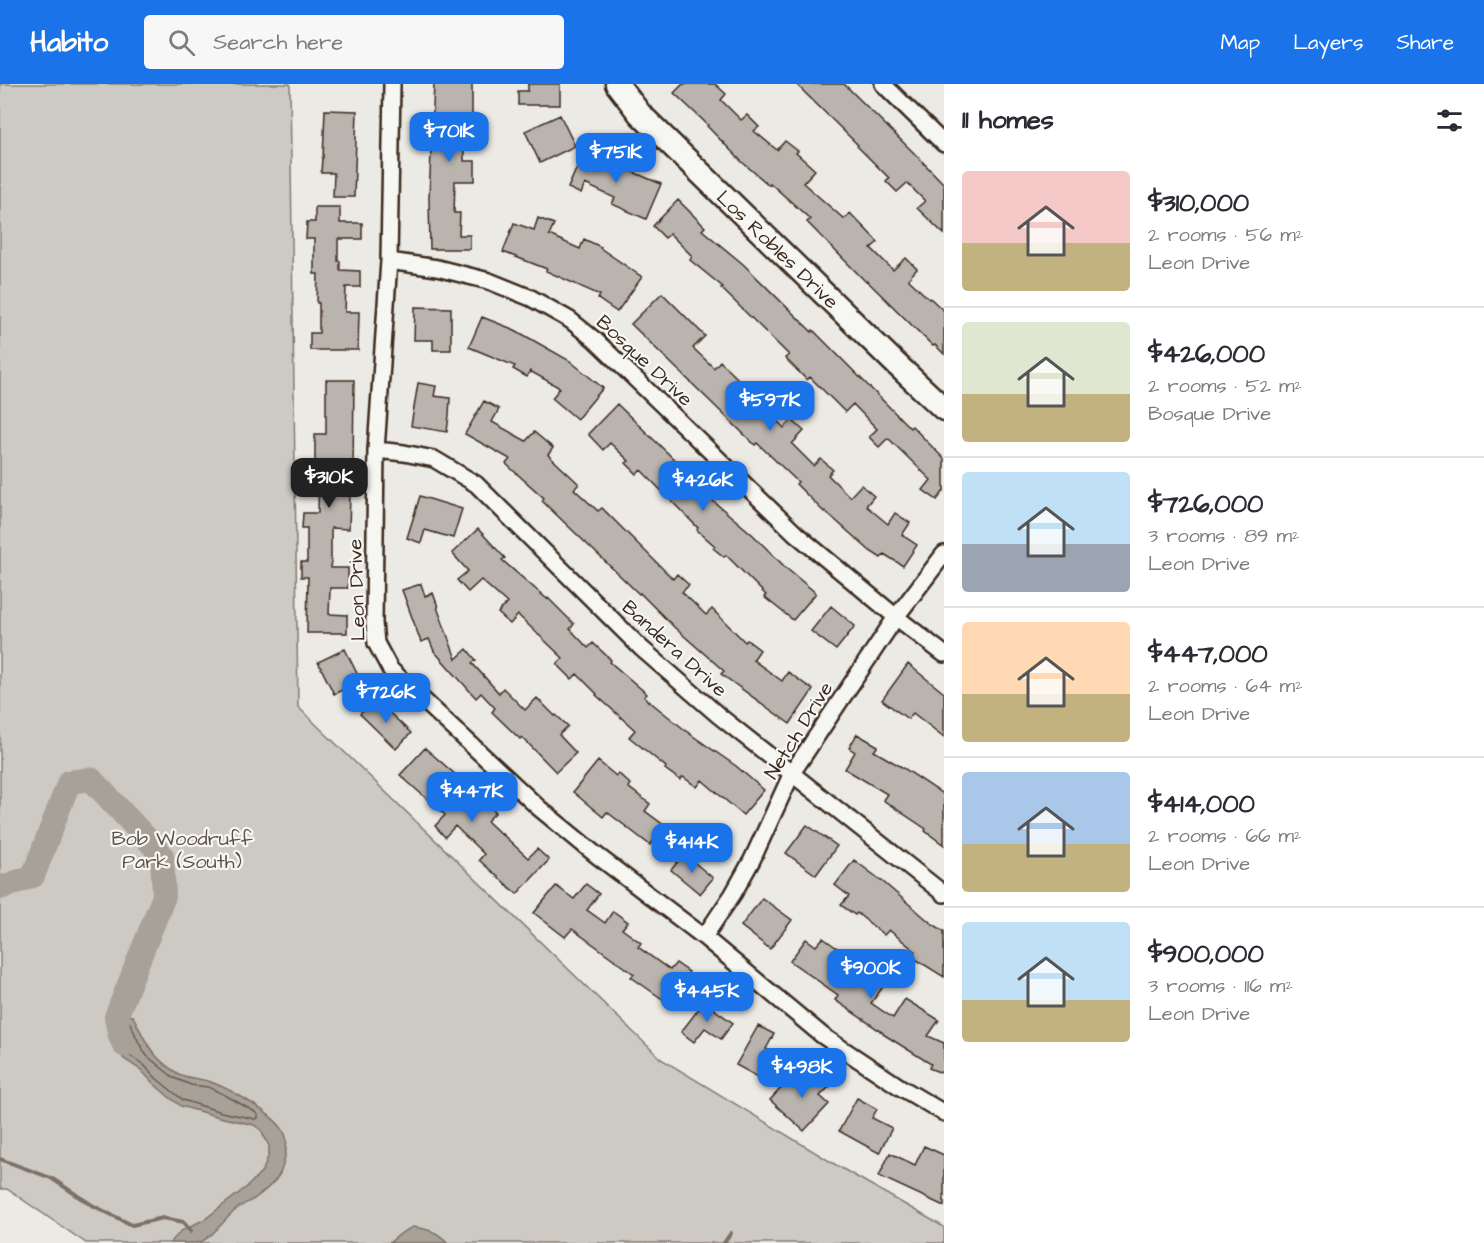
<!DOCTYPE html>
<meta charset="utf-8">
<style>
:root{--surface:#fff;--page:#f7f7f7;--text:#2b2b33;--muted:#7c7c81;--line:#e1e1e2;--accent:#1a73e8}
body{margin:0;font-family:"Architects Daughter",sans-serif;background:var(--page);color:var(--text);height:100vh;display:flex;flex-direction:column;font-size:22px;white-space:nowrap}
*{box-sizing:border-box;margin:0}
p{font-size:20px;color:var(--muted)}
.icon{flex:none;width:33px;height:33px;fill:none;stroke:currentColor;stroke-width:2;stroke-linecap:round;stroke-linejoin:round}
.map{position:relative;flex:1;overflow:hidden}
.details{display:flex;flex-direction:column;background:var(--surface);width:540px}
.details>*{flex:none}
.price{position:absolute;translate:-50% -51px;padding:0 14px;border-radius:12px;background:var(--accent);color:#fff;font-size:20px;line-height:39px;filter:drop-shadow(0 2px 3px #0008)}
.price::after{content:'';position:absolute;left:50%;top:36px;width:18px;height:14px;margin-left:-9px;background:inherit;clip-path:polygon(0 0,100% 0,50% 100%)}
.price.selected{background:#222;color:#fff}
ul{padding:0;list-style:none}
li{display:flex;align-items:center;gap:18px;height:150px;padding:0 18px}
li+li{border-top:2px solid var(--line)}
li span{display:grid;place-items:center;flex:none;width:168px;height:120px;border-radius:6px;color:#555}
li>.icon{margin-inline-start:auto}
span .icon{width:72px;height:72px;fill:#fffc;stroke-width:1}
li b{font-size:26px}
h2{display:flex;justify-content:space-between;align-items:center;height:72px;padding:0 18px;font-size:26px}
header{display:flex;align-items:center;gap:36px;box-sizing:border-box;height:84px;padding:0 30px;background:var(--accent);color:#fff}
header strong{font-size:28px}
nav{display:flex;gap:33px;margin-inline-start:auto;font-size:21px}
.search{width:420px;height:54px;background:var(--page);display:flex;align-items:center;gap:15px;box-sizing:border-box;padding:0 21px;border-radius:6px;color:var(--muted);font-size:22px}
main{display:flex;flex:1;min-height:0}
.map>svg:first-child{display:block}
.green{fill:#cdcac4;stroke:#847a71;stroke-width:1.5}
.water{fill:#a8a198;stroke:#7c7167;stroke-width:1.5}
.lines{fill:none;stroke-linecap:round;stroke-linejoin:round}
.shore{stroke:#675a4f;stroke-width:1.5}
.stream{stroke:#7c7167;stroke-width:4}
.river{stroke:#a8a198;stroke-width:24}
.building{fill:#bab4ae;stroke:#3b2a1e;stroke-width:1.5}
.street-casing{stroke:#3b2a1e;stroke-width:20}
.secondary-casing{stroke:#3b2a1e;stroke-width:27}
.street{stroke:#f6f6f2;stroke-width:15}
.secondary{stroke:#f6f6f2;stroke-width:22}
.labels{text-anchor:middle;stroke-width:4.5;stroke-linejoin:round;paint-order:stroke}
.street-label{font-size:20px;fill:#3b2a1e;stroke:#f6f6f2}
.park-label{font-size:20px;fill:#605248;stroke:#f6f6f2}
</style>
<header>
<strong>Habito</strong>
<div class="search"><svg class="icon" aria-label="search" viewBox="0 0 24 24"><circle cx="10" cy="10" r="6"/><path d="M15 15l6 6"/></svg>Search here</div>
<nav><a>Map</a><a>Layers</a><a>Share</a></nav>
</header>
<main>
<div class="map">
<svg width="944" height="1159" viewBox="0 0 944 1159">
<rect width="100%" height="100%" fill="#ebeae5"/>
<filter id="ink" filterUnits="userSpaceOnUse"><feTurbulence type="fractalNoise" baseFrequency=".0167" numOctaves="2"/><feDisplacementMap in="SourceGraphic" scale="12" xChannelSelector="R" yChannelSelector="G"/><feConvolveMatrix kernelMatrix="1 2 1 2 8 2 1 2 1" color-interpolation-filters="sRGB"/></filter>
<g filter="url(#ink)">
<path class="green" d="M0,0H290L298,623L661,975L836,1081L944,1143V1159H86L7,1105H0Z"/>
<path class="water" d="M110,930L133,932C146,958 151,973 177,989C187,995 200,994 211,998C230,1005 277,1031 285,1050C289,1058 284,1081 280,1089C277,1097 261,1110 254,1115C249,1118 243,1120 238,1124C227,1132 210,1157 197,1159C189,1159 178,1159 170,1159L181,1147L205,1135L248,1102L263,1086L269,1070V1062L261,1046L254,1041L219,1033L181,1022L169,1013L153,999L141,986L124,975L113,959Z
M413,1143C427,1145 437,1147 448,1159H389L403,1148Z"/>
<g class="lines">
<path class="shore" d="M121,937L130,939L140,961L147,972L174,994L191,1001L208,1003L225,1011L255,1028L258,1031V1034L255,1035L221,1028L183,1016L157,995L144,981L128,970L119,957L118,940Z"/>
<path class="stream" d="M0,1075L51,1094L92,1121L132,1141L163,1134L184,1138L191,1147
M724,1159L731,1149"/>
<path class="river" d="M0,804L33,792L69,698L91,695L162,771L164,812L116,933L120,952L124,961"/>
</g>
<path class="building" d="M434,0H472V31H477V45H464V77H475V97H455L454,129H460L459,151H470V165H430L429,114Z
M528,0H560V21H518V7H528Z
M683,0H715L726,10L721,16L741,36L747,31L759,43L754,47L777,66L785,57L798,67L796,69L815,86L803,99L844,135L850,129L878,158L871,164L893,186L906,174L917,185L908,195L929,215L930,214L944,227V270L935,261L933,262L867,197L866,198L807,138L810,135L770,99L769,101L742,78L707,42L708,41L674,9Z
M796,0H844L914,69L944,100V150L917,124L925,117L907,99L897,108L886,97L889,94L857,62L858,61Z
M325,26L357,27L354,113H333L334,89H321L322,74H323Z
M560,31L575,62L540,79L525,47Z
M584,67L661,100L646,135L612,120L615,114L585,100L581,110L568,104Z
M678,116L705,143L702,146L743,180L812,248L813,246L910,344L912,342L944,375V407L937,416L923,406L931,396L888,354L879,363L869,353L877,345L853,320L845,328L810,293L807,296L785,274L789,271L721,204L723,203L690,176L692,172L670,150L665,154L653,142Z
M315,123H340V139H362V155H338V177H340V186L360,187V203H346L345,228H359L358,266H310V249H319V219H317L318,190H314V155H306L307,138H315Z
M538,134L554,140L549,151L580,165L584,155L601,163L600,164L642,193L617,228L598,215L600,211L546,187L547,185L503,168L514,139L534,146Z
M662,209L705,252L693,264L714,284L720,277L747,304L746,305L784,344L792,336L804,347L792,360L814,382L821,375L833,386L828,391L850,413L861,401L874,412L866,422L888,440L895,429L910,439L902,451L917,461L903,482L884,470L881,474L870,467L825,427L824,428L796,400L798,398L757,359L755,361L631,240Z
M415,223L451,224V266H433V256H414Z
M482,233L515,246L570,277L603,304L577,335L552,314L560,304L530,287L527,293L513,285L515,282L469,263Z
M326,296H354L353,385H340L339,411H350L349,445L331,444V484H348V504H330L329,530L347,531V549H307L308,493H301V478H307V444H302L303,429H318L319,385H315V350H326Z
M418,299L436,302L434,312L450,314L449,331L447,348L411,342Z
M484,317L499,325L492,338L526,357L534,348L553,364L548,371L579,400L574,405L598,427L602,424L673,495L677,490L689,501L682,508L706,531L712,525L745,558L747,556L760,566L753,576L782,597L788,588L813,606L790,640L721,590L724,587L675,544L640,509L639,510L542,417L544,414L506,380L510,375L465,350Z
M617,320L715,415L713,417L752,450L786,484L816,509L793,536L764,513L766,511L726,471L724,473L713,464L715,462L697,446L698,444L641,386L637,390L626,379L629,377L610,359L603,366L588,350Z
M420,412L462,425L453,454L425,446L421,459L407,454Z
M478,445L505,474L502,476L547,515L548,514L574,540L570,545L588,564L593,559L611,576L610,578L647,610L644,613L690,650L736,682L764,706L743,731L702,696L697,703L683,693L680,696L665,685L666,683L629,653L635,646L596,611L597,610L577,590L572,595L557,580L563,574L518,531L510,540L498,529L507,519L481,496L468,508L457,496L468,487L452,469Z
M421,500L425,512L433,509L438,523H437L456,575L467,565L476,576L472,579L499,609L503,604L525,626L537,614L555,632L556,631L568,642L559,651L576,669L556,688L522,653L520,655L492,628L495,624L481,609L476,614L434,567L429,555L421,558L402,506Z
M831,522L855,542L836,566L811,547Z
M345,565L365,606L352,613L348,603L334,610L318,578Z
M908,580L944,609V653L913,629L908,635L882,616Z
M375,615L411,649L396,665L360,630Z
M857,650L878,662L874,667L905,685L944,711V761L925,747L926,745L883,716L887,710L845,685L855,668L849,664Z
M425,664L456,691L448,700L475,726L484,716L496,728L487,737L502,751V750L528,774L537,765L549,776L517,810L479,776L484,770L455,742L445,753L435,742L445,731L400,691Z
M598,677L616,692L618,689L630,700L628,703L650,720L645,727L665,742L650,761L607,728L603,733L573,708Z
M807,741L837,762L816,791L786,769Z
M684,770L713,794L700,810L671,786Z
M854,776L882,797L931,839L944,847V893L912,873L915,867L889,846L884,851L857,829L855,831L841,821L849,812L835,801Z
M586,800L599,810L587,826L605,839L613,827L628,838L622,845L641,859L638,863L670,886L676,879L689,888L668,919L631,893L634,890L572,845L565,853L534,829L556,802L574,815Z
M762,814L792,836L770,865L741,842Z
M823,854L886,899L871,919L893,934L905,915L939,936L928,952L944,959V990L929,984L931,980L883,950V949L835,916L838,911L790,877L806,855L816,862Z
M704,918L733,939L721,955L705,944L694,958L681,948Z
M758,942L774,950L766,965L783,974L769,999L736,981Z
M798,986L812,999L821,990L832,1000L820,1012L829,1020L804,1047L770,1016Z
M857,1014L877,1025L872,1034L892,1044L879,1069L839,1047Z
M924,1062L944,1071V1122L879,1092L890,1069L915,1081Z"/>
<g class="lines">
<defs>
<path id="street" d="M392,0L389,177L376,366L374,539L376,559L390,585L539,724L595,770L704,853L823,952L900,1003L944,1029
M883,0L944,60
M389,177L437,184L489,197L531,214L570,236L595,256L796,450L896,533L944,570
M376,366L404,369L434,375L476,400L641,564L718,631L944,810
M704,853L733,810L752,776L792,689L896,533L944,470"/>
<path id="secondary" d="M617,0L640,30L894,278L944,325"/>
</defs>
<use href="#street" class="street-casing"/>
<use href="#secondary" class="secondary-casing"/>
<use href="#street" class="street"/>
<use href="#secondary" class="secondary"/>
</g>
</g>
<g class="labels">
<g class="street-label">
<text transform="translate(778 165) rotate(44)" y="7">Los Robles Drive</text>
<text transform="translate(645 276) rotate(43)" y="7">Bosque Drive</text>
<text transform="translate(356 506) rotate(-92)" y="7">Leon Drive</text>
<text transform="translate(675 564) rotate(42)" y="7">Bandera Drive</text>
<text transform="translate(798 646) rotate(-58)" y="7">Netch Drive</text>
</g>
<g class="park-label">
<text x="182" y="761">Bob Woodruff<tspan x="182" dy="23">Park (South)</tspan></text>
</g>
</g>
</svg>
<b class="price" style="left:449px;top:79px">$701K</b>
<b class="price" style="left:616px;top:100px">$751K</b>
<b class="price" style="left:770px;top:348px">$597K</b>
<b class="price selected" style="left:329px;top:425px">$310K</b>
<b class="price" style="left:703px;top:428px">$426K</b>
<b class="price" style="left:386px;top:640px">$726K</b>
<b class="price" style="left:472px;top:739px">$447K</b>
<b class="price" style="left:692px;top:790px">$414K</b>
<b class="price" style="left:871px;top:916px">$900K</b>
<b class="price" style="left:707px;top:939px">$445K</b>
<b class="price" style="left:802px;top:1015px">$498K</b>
</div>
<section class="details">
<h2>11 homes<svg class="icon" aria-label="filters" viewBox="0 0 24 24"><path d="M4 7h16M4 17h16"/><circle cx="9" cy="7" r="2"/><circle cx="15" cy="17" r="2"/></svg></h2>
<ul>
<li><span style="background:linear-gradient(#f6c9c9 60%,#c2b280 0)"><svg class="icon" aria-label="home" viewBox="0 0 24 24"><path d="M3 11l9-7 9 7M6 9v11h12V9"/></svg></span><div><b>$310,000</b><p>2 rooms · 56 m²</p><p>Leon Drive</p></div></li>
<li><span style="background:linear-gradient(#dfe7d0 60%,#c2b280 0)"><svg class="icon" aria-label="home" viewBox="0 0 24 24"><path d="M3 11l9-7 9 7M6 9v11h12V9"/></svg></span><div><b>$426,000</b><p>2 rooms · 52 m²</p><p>Bosque Drive</p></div></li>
<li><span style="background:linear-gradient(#bfe0f5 60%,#9aa5b1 0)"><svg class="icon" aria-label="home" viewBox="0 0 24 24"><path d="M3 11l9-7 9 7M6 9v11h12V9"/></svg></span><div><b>$726,000</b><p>3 rooms · 89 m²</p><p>Leon Drive</p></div></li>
<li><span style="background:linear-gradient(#ffd9b3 60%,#c2b280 0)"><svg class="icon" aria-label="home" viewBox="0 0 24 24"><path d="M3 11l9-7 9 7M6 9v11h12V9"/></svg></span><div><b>$447,000</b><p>2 rooms · 64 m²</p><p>Leon Drive</p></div></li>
<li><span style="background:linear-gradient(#a9c7e8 60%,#c2b280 0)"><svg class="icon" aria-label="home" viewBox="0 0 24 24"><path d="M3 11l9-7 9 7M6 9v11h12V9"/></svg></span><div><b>$414,000</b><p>2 rooms · 66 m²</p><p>Leon Drive</p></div></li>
<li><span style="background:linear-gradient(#bfe0f5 65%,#c2b280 0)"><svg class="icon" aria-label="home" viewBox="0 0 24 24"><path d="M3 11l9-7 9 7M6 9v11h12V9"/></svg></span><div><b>$900,000</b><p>3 rooms · 116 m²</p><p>Leon Drive</p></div></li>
</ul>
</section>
</main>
